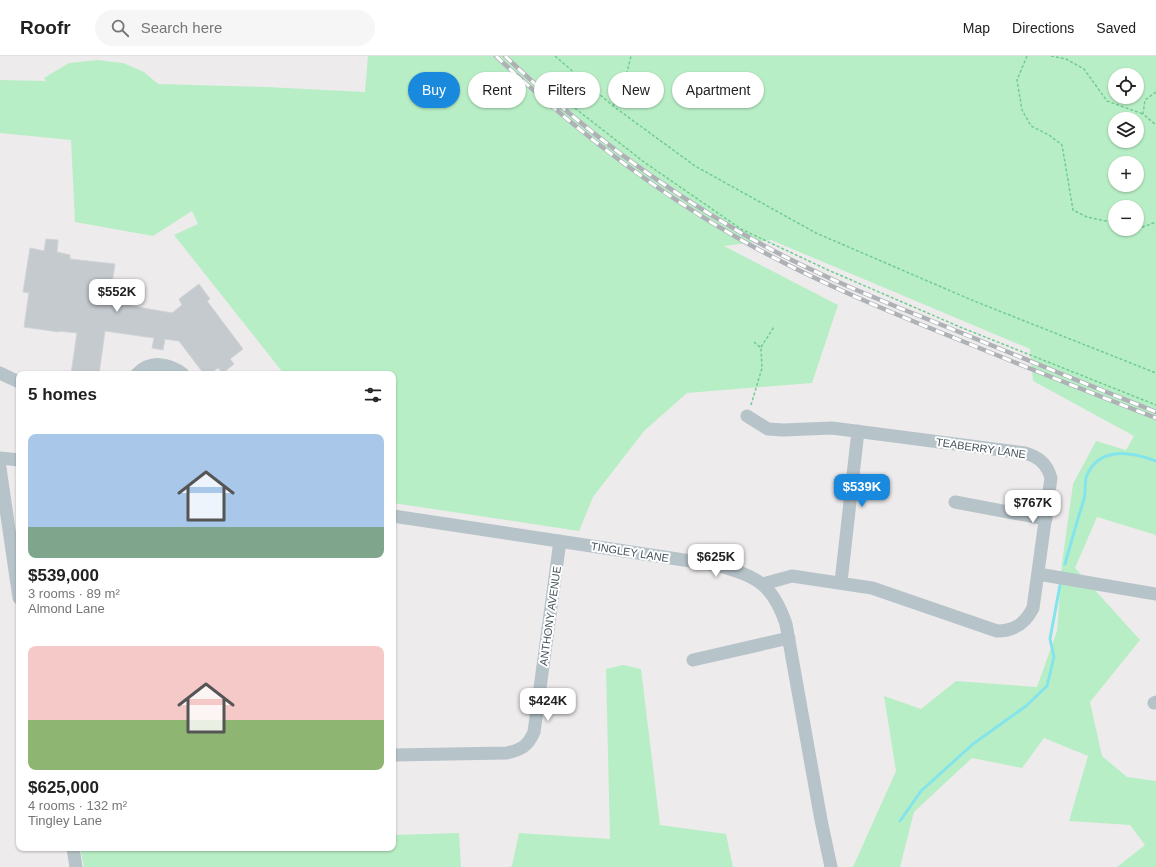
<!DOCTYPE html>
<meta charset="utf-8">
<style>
:root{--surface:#fff;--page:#f6f6f6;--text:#222;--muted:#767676;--line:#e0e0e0;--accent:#1889dc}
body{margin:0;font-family:Helvetica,sans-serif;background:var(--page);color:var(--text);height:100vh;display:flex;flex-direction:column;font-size:15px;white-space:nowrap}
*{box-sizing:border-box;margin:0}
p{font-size:13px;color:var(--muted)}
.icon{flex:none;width:22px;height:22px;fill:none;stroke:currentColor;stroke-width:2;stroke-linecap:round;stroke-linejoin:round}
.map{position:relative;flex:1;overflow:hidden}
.drawer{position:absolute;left:16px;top:315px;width:380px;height:480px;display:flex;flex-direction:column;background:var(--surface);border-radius:8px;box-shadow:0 1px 3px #0004}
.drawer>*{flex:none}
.guide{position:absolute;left:408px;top:16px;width:380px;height:36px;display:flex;gap:8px}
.fabs{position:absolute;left:1108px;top:12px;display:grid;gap:8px}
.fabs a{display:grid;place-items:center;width:36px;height:36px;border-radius:50%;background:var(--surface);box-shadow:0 1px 3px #0004;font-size:20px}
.price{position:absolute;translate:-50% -34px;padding:0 9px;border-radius:8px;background:#fff;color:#222;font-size:13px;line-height:26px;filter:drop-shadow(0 1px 2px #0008)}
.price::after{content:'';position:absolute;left:50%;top:24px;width:12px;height:9px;margin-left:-6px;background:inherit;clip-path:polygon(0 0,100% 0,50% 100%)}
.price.active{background:var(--accent);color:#fff}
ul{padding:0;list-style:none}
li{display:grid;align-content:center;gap:8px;height:212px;padding:0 12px}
li span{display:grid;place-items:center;height:124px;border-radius:8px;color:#555}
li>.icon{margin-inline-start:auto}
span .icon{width:72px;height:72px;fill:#fffc;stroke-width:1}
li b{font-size:17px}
h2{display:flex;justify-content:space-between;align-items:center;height:48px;padding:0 12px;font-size:17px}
.chip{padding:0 14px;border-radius:18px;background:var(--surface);box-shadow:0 1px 3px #0004;font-size:14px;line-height:36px}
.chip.active{background:var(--accent);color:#fff}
header{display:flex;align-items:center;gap:24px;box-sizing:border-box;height:56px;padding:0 20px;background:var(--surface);border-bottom:1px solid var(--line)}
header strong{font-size:19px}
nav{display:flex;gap:22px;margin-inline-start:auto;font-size:14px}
.search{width:280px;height:36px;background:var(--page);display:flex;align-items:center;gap:10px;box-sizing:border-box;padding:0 14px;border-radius:22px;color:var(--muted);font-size:15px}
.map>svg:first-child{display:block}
.green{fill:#b8eec5;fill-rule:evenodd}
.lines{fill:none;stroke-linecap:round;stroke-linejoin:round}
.stream{stroke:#84e4eb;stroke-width:3}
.building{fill:#c5cacf;stroke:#cfd3d7}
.path{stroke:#70cc92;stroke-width:1.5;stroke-dasharray:3 2;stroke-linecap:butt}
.minor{stroke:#b6c3c9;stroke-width:13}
.rail-casing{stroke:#aeb2b6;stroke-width:4.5}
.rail{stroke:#fff;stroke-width:3;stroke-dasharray:9;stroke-linecap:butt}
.labels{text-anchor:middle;stroke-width:4;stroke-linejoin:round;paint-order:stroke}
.street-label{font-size:11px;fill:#445259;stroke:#fff}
</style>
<header>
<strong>Roofr</strong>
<div class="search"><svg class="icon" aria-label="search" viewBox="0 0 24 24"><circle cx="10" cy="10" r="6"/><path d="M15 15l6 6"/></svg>Search here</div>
<nav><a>Map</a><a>Directions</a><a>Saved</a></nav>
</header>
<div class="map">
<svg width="1156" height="811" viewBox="0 0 1156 811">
<rect width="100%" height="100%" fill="#eeebec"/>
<path class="green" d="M368,0H1156V479L1097,461L1075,512L1140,584L1090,646L1102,700L1127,721L1156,725V811H1117L1145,789L1130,769L1069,765L1088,700L1044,682L1022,712L972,702L914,756L900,811H853L896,715L884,640L921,653L956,625L1037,631L1057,575L1062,507L1073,428L1096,385L1126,394L1134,380L1033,325L1030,293L771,184L724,190L838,249L812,327L687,337L644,375L593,441L579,475L393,447V318H284L174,179L198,168L192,155L153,180L75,166L71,84L0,77V24L46,25L44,22L69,7L97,4L123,7L144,16L158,28L267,31L365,36ZM1115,19H1137V41H1115ZM1115,63H1137V85H1115ZM1115,107H1137V129H1115ZM1115,151H1137V173H1115Z
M623,609L641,613L660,769L726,778L733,811H509L512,810L519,777L610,783L606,613Z
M459,777L461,811H84L80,792H393V779Z"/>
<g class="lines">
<path class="stream" d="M1065,508C1071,487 1077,465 1084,443C1086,436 1084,426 1087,419C1100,390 1131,396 1156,405
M900,765L921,735L973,688L1026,650L1047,630L1054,601L1050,583L1060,529"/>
</g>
<path class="building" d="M46,183L58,184L57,196L70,199V203L115,208L109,246L172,257L182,249L179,243L199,228L210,243L207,245L243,293L230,303L234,308L223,317L218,312L209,318H204L179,285L165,283L163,294L152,292L154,282L105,275L99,318H71L77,277L59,275V276L24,271L29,237L23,236L30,192L44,195Z"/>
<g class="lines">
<path class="path" d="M555,0L613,50L695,110L816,177L974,245L1156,317
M1027,0L1017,24L1022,54L1031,70L1049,79L1062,89L1073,154L1087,161L1115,167
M1051,0L1066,3L1084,13L1107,45L1143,58
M1156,36L1145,44L1143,58L1156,69
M567,46L644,106L741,173L828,214L960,271L1156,349
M613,50L624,29L631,0
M1137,171H1143L1156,166
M761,291L774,271
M751,349L762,312L761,292L754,286"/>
<path class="minor" d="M0,317L19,326
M137,318C150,304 169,307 183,318
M747,360L768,373L783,374L832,372L1025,397C1039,401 1047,408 1051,422L1033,552C1025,568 1014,575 997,575L872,532L792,520L763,528
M0,402L19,404
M0,412L19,542
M955,446L1046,463
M393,460L717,509C757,521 772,527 786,568L821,764L831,811
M1038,518L1156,538
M841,526L858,375
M693,604L789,582
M1154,647L1156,646
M393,699L507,697C521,694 528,690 534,676L560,485
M73,792L76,811"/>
<defs>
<path id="rail" d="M496,0C571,71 653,134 743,185C816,226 894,258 972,289C1033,314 1094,338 1156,362
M505,0C577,69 659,130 745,179C809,216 879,244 947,271C1017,300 1086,328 1156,356"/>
</defs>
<use href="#rail" class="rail-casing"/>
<use href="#rail" class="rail"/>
</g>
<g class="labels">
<g class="street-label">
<text transform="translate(981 392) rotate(8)" y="4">TEABERRY LANE</text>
<text transform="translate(630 496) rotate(9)" y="4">TINGLEY LANE</text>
<text transform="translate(550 560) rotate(-82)" y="4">ANTHONY AVENUE</text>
</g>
</g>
</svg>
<div class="fabs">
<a><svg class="icon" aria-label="locate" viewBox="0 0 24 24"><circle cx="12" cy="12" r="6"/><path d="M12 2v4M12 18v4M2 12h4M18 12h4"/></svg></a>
<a><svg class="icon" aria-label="layers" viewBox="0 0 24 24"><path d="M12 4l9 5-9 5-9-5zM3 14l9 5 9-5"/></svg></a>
<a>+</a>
<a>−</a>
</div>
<b class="price" style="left:117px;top:257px">$552K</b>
<b class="price active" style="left:862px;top:452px">$539K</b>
<b class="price" style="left:1033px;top:468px">$767K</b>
<b class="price" style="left:716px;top:522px">$625K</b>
<b class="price" style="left:548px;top:666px">$424K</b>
<div class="guide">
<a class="chip active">Buy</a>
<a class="chip">Rent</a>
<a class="chip">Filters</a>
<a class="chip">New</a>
<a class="chip">Apartment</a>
</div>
<section class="drawer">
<h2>5 homes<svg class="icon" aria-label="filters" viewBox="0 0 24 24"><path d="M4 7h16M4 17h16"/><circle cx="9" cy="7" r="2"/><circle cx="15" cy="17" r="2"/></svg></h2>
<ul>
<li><span style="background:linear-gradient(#a9c7e8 75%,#7fa58c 0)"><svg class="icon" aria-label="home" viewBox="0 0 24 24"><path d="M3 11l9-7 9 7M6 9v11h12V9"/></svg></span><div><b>$539,000</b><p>3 rooms · 89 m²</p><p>Almond Lane</p></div></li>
<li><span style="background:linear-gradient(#f6c9c9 60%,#8fb573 0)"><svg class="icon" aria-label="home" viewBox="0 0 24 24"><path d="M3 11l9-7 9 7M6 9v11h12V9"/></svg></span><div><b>$625,000</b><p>4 rooms · 132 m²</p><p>Tingley Lane</p></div></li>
</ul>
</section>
</div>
